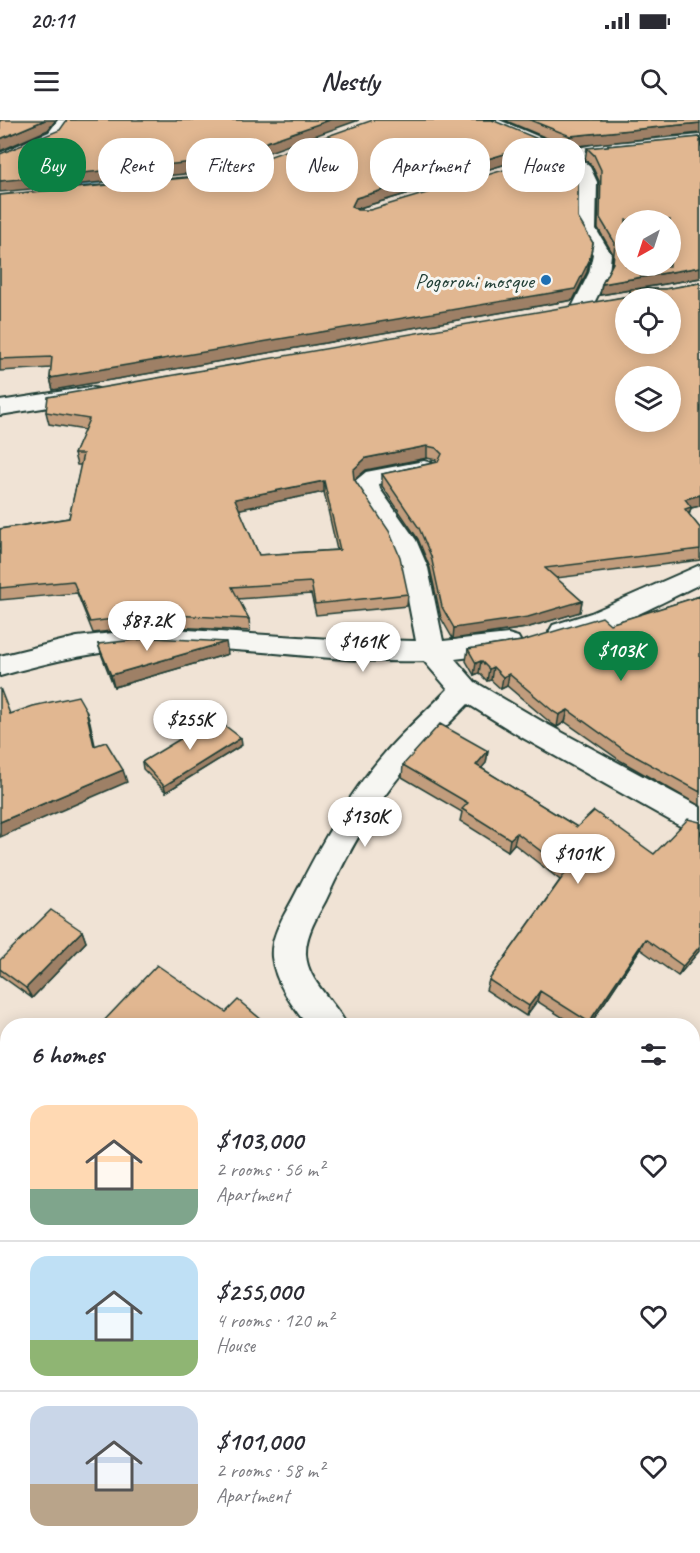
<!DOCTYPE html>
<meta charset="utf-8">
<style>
:root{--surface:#fff;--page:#f2f2f3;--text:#2b2b33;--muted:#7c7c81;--line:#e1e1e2;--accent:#0b8043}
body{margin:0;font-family:Caveat,sans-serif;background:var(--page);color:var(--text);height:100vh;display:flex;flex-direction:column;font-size:22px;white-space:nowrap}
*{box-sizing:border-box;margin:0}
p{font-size:20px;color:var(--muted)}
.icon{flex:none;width:33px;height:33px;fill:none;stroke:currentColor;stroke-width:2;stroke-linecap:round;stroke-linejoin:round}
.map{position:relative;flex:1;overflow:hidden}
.side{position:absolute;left:0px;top:898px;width:700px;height:536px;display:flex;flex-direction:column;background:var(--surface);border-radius:24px 24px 0 0;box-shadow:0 3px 15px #0003}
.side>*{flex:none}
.top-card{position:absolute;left:18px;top:18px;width:664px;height:54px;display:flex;gap:12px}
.needle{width:39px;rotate:219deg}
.controls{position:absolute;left:615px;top:90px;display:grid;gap:12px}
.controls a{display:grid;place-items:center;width:66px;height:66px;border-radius:50%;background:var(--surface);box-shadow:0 3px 15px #0003;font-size:30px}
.price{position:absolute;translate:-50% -51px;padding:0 14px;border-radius:21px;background:#fff;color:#222;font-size:20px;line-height:39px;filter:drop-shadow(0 2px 3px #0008)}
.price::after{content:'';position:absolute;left:50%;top:36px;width:18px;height:14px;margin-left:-9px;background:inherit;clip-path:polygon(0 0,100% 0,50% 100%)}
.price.selected{background:var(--accent);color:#fff}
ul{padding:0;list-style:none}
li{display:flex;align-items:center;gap:18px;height:150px;padding:0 30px}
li+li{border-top:2px solid var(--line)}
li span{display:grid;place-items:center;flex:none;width:168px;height:120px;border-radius:18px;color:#555}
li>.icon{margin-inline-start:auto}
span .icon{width:72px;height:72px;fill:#fffc;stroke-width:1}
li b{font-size:26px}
h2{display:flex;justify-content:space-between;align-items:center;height:72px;padding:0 30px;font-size:26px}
.chip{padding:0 21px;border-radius:24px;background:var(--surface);box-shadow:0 3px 15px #0003;font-size:21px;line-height:54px}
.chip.selected{background:var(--accent);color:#fff}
.status{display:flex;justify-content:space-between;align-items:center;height:42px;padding:0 30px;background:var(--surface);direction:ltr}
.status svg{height:16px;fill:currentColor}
header{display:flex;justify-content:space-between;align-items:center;height:78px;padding:0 30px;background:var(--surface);font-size:27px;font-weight:800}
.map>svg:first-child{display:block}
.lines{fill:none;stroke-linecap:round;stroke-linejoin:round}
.stream{fill:#6396a5;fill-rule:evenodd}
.minor-casing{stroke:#1f3d34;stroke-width:4}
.minor{fill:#f6f6f2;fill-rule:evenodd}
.wall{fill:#c29d7d;stroke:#1f3d34;stroke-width:1.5;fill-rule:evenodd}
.shaded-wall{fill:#9e8066;stroke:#1f3d34;stroke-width:1.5}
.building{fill:#e1b791;stroke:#1f3d34;stroke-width:1.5;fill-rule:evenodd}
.poi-dot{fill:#1f6fb2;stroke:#f6f6f2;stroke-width:2}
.labels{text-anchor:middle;stroke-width:6;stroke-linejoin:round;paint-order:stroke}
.far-poi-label{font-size:22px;fill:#1f3d34;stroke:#f6f6f2;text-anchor:end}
</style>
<div class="status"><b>20:11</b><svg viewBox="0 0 49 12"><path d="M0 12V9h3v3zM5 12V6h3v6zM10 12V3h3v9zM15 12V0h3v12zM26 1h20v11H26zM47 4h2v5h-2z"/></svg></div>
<header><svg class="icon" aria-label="menu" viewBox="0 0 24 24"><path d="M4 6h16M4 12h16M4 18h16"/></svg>Nestly<svg class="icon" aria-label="search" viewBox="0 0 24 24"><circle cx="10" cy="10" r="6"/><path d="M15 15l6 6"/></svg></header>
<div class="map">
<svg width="700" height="1433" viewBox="0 0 700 1433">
<rect width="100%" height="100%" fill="#f0e3d5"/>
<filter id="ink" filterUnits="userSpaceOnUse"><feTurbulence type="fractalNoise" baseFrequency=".0167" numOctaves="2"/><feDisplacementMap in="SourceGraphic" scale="12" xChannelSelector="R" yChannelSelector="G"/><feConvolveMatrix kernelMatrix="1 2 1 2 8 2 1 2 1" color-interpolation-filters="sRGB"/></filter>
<g filter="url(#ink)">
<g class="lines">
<path class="stream" d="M122,57L125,59L124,60L33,75L30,73Z"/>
<defs>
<path id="minor" d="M58,0H74L61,18L0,44V33L49,12Z
M477,0H499L570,30L592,25L700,15V25L580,38L590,47L597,62L596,109L611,134L609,153L592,187L589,191H575L572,187L589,153L593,134C588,127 580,117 578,109C571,81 592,66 564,41L526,49L520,48L517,44L520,40L551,34L479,3Z
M90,267L98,269L101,274L98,279L0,295V281Z
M424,341L432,343L436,348L432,353L379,364L380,369L416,420L428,448L443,521L508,514L518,517L522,524L518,531L455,539L475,562L543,602L700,687V714L689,711L523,618L468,584C448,605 426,625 407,647C373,687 348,732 326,780C317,797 305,815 306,835C308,863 336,882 347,906H308C293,887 275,863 272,837C270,815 286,793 296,773C321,724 347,676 384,634C403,611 427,591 448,569L424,541C334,544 246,525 158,528C104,529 52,541 0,556V536L77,517L157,508L330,519L416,521L402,448L391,421L356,369L355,361L366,352Z
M700,445V464C670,478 582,527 553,519L549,512L553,505L591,493Z
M0,1332L8,1335V1396L0,1392Z
M8,1426H55L57,1433H11Z"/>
</defs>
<use href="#minor" class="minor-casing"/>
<use href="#minor" class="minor"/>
</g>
<path class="wall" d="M504,0H700L568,27Z
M700,17V158L635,169H665L700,163V386L691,388L689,395L700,408V440L556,458L582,481L580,492L526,508L453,519L441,498L430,448L418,419L382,366V354L437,342L436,340L427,338L366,350L355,360L408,474L407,486L316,495L311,474L238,479L249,499L250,511L156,506L93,513L77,473L0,480V409L69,398L81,345H77L74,334L85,310L49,304L46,292L629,176L630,170L600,175L602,164L612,145L613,134L598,108L599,61L592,46L585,39L587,28ZM324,372L337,430L259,435L239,389Z
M545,22L543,33L356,89L357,90L578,98L587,152L573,180L53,270L50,258L51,248L0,251V75Z
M700,476V686L621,641L565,602L557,607L552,604L507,566L501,569L491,560L487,561L479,553L474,555L466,541L468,529L522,521L610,504Z
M98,524L228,534L114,567L102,536Z
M242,625L166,672L143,649L142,642Z
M488,631L486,643L481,648L577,707L654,734L700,702V830L678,856L640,829L589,906H576L537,881L526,896L486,870L489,860L560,760L514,724L508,731L460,701L462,692L402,657L403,645Z
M82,811L86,822L32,878L0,855V840Z"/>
<path class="shaded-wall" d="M45,0H56L48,10L0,31V19Z
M330,0H359L216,51L0,72V61Z
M700,3V13L568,27L570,16Z
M545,22L543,33L356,89L352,96V86L356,78Z
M593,123L587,152L573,180L53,270L50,258Z
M700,147V158L600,175L602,164Z
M427,326V338L366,350L353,361V350L366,338Z
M324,361V372L236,390L235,379Z
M700,375V386L691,388L688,399L681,401L685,379Z
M582,481L580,492L526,508L453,519L454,508Z
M226,522L228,534L114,567L111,555Z
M481,541L479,553L474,555L476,543Z
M493,547L491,560L487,561L489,549Z
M509,554L507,566L501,569L503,557Z
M86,590L90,602L98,639L94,626Z
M568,590L565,602L557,607L559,595Z
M241,618L242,625L166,672L164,666Z
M488,631L486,643L474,657L476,645Z
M123,650L127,662L0,717V702Z
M517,713L514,724L508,731L510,719Z
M82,811L86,822L32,878L26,868Z
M645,819L640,829L589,906H587L589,902Z
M700,826V830L678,856L683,846Z
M540,871L537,881L526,896L529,886Z
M138,1426H142L146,1433H141Z"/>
<path class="building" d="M0,0H45L0,19Z
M67,0H330L215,40L0,61V34L60,10Z
M373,0H492L545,22L356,78L352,86L357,90H370L564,32L574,40L578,52V98L593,123L589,141L575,169L50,258L52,237L0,239V75L217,55Z
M530,0H700V3L570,16Z
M700,17V147L602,164L613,143L615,123L600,98L601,50L594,35L587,28ZM626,100H670V146H626Z
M700,163V375L685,379L691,387L685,389L700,408V429L545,448L582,481L528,497L454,508L442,487L431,436L419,408L382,354L438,342L442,334L436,328L427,326L366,338L353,350L354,359L389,411L400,437L408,474L315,484L311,462L232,467L249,499L154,494L90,502L73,461L0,468V409L69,398L83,334H74L89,299L46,292L48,277L629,176L631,169H665ZM626,178H670V224H626ZM626,256H670V302H626ZM324,361L340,430L259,435L235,379Z
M700,476V672L624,630L568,590L559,595L554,592L509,554L503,557L493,547L489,549L481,541L476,543L468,529L522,521L602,497L610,504Z
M154,518L226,522L111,555L98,524Z
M0,568L10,594L33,586L78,576L86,590L94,626L106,622L123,650L0,702Z
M215,598L241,618L164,666L142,642Z
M440,604L488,631L476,645L577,707L594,691L654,734L688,699L700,702V826L683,846L645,819L589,902L540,871L529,886L489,860L567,751L517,713L510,719L462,689L468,683L403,645Z
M51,790L82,811L26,868L0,849V840Z
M157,845L226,892L238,880L269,906H99Z
M0,1096L8,1107V1222L0,1211Z
M112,1426H138L141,1433H104Z
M355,1426L360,1433H345Z
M404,1426H621V1433H404Z"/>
</g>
<circle class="poi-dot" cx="546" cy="160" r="6"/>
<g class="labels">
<g class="far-poi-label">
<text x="534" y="168">Pogoroni mosque</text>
</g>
</g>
</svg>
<div class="controls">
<a><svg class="needle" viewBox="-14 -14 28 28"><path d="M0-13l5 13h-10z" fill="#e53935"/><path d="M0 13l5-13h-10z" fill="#7c7c81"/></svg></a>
<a><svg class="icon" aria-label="locate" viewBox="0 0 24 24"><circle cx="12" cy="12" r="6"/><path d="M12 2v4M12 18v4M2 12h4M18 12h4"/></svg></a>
<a><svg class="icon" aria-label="layers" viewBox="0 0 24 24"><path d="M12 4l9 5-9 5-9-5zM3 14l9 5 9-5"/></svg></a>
</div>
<b class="price" style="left:147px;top:532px">$87.2K</b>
<b class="price" style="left:363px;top:553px">$161K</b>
<b class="price selected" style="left:621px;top:562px">$103K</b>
<b class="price" style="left:190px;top:631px">$255K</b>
<b class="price" style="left:365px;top:728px">$130K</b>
<b class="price" style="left:578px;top:765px">$101K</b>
<div class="top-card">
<a class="chip selected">Buy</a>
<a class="chip">Rent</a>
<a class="chip">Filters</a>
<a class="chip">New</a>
<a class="chip">Apartment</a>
<a class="chip">House</a>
</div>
<section class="side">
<h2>6 homes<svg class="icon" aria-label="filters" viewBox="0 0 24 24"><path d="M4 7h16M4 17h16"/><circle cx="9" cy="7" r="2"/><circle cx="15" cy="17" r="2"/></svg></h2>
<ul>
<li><span style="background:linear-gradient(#ffd9b3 70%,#7fa58c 0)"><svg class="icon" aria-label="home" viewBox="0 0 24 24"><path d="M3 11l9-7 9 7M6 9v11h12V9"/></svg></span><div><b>$103,000</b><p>2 rooms · 56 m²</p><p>Apartment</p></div><svg class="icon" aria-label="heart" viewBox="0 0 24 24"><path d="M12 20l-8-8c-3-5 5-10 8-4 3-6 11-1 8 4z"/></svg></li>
<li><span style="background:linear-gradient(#bfe0f5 70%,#8fb573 0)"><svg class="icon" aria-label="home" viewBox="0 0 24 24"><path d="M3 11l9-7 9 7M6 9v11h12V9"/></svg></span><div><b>$255,000</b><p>4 rooms · 120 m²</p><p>House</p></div><svg class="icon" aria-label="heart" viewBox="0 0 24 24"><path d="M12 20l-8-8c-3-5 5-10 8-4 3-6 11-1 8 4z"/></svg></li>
<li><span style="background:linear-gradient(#c9d6e8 65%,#b9a48a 0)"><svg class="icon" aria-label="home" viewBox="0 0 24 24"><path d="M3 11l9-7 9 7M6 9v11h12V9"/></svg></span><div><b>$101,000</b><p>2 rooms · 58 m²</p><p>Apartment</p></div><svg class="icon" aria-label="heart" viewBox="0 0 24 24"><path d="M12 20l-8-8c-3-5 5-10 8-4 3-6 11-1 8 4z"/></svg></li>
</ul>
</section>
</div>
